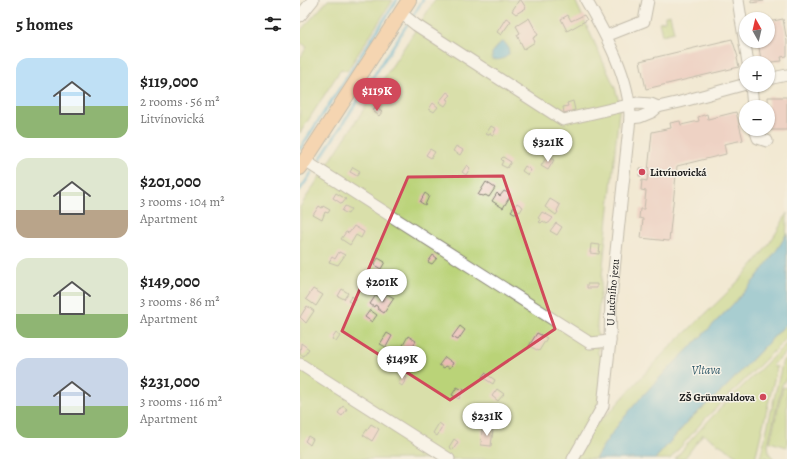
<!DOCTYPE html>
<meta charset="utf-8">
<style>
:root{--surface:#fff;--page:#f2f2f2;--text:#222;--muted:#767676;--accent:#d1495b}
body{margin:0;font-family:Alegreya,serif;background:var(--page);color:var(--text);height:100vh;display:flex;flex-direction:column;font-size:15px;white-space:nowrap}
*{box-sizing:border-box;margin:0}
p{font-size:13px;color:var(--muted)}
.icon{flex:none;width:22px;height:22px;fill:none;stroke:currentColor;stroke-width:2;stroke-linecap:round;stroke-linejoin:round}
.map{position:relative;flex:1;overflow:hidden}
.side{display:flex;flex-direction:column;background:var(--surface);width:300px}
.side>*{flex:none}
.needle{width:26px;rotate:352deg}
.buttons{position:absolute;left:439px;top:12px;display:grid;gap:8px}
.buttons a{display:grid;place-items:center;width:36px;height:36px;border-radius:50%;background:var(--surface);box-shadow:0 1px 3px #0004;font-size:20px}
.price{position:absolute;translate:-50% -34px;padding:0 9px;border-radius:14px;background:#fff;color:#222;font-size:13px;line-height:26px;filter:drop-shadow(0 1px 2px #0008)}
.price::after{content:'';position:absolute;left:50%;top:24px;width:12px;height:9px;margin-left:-6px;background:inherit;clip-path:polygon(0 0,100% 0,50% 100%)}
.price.active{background:var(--accent);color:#fff}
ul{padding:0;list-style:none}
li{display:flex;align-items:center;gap:12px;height:100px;padding:0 16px}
li span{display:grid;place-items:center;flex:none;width:112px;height:80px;border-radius:12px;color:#555}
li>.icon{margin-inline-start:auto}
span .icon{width:48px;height:48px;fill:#fffc;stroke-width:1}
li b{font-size:17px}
h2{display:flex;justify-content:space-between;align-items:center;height:48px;padding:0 16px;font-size:17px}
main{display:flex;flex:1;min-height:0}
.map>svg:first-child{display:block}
.green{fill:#bad378;stroke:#6b784a}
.water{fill:#4faacd;stroke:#366374}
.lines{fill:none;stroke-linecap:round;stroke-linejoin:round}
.stream{stroke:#4faacd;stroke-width:3}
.building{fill:#e9b5b1}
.minor-casing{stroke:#878278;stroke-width:13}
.major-casing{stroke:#878278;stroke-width:16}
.minor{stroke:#fff;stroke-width:11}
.major{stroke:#f8bd88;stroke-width:14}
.marked{fill:none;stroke:#d1495b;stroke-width:3;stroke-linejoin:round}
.poi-dot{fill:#d1495b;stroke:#f7f3e8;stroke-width:1.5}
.labels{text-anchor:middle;stroke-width:3;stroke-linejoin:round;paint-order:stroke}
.poi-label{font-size:11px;font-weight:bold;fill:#1c1c1c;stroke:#f7f3e8;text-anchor:start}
.street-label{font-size:11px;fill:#1c1c1c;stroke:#f7f3e8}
.water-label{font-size:12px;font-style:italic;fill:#335c6c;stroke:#f7f3e8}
</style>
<main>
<section class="side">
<h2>5 homes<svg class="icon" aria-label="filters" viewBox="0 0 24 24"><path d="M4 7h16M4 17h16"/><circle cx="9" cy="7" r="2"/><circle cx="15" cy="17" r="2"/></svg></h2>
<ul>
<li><span style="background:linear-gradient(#bfe0f5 60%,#8fb573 0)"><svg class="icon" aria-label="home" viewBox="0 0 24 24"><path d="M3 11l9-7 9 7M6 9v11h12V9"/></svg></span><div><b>$119,000</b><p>2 rooms · 56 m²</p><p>Litvínovická</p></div></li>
<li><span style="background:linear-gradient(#dfe7d0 65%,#b9a48a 0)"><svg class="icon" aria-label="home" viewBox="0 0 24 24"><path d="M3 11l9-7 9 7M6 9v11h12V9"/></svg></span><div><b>$201,000</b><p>3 rooms · 104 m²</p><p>Apartment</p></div></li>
<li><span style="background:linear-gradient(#dfe7d0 70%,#8fb573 0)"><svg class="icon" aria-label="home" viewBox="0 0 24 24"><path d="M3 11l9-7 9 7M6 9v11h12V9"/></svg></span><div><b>$149,000</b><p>3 rooms · 86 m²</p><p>Apartment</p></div></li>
<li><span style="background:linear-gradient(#c9d6e8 60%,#8fb573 0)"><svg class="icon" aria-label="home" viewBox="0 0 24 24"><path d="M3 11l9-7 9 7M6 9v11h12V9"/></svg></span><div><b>$231,000</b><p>3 rooms · 116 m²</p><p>Apartment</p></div></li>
</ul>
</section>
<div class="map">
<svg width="487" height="459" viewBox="0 0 487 459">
<rect width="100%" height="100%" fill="#f7f3e8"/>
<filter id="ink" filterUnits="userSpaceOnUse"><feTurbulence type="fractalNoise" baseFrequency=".025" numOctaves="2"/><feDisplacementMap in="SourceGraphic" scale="8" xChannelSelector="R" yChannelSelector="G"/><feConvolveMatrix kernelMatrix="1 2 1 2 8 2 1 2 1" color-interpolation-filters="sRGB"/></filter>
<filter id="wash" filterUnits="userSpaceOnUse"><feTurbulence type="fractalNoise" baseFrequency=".012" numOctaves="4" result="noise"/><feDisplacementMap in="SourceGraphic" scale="16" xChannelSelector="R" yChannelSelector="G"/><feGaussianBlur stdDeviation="0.9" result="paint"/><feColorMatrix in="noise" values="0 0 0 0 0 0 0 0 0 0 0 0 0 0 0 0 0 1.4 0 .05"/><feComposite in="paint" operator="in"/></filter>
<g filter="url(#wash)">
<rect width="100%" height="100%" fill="#f2e9d3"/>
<path class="green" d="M28,0H93L47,71L41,69L0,133V58L7,47L0,42V31Z
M135,0H275L315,88L320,105L319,111L297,324L298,354L305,358L298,405L273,459H0V207Z
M370,15L374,32L362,35L359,22L365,21V16Z
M487,213C487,219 487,228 486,234C480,251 466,265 455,279C404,341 336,389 295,459H276C281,449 286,439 292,430C298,420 310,413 317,404C333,386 349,369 365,352C409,309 460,269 487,213Z
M487,323V338L404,420L370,459H355L391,418L424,389Z
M487,343V351L472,366L477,367L455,459H442L403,434L384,459H375C408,417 449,381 487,343Z
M483,360H487L486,373H487V377L482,385L468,444L469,453L474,459H468L466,457V459H460Z
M483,387L487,388V447L470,442Z"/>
<path class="water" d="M201,42C207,42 209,48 209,54C205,59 198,61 192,59V53Z
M487,233V323L424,389L391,418L355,459H295C336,389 405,340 456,278C467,263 478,250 487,233Z"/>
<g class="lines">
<path class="stream" d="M0,149L97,0
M20,159L123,0
M0,190L12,172"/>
</g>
<g id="blocks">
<path class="building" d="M219,0H221L226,8L216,14L212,11Z
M451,0H464V1L451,3Z
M268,15L271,21L284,15L287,20L267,31L261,19Z
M206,18L211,21L201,35L197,32Z
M229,18L238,35L233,38L235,42L224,49L217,35L220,33L216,26Z
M483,19L487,41V56L481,57L482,61L461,63L460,60H461L458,41H468V22Z
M432,39L438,57L437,58L439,67L346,89L340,61Z
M147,92L151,95L147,99L149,100L145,106L139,102Z
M468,97H487V130H469Z
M273,101L275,110L264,113L263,107L268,106L267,103Z
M133,103L138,107L134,112L129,109Z
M75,107L82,112L79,116L73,111Z
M436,112L443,140L424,144L426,154L377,166L369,241L341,238L343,219L339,218L340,209H344L346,191L341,190L342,180L347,181L352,132L371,128L370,123L380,121L381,125L399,121L398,117L407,114L408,119Z
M191,126L196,129L193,135L189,133L188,135L186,134Z
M156,146L163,150L160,155L153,151Z
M130,149L135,152L131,158L126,155Z
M247,156L254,160L248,170L241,166Z
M203,157L211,162L207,168L201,165L203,161L201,159Z
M167,165L170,168L166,175L162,172Z
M225,166L231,170L228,175L222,171Z
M53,167L60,171L57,176L50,172Z
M340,168H344L343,176H339Z
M186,182L195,188L189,197L185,195L184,196L178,195Z
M204,191L210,194L211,195L203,208L192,201L197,193L200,196Z
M36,193L46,199L42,204L33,198Z
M125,193L129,196L125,205L120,202Z
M250,199L260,205L257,211L258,212L256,215L245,207Z
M217,203L223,207L220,212L218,211L216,214L211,211Z
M19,206L22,208L23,206L30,210L28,213L25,212L22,220L13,215Z
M45,206L51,209L48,214L42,211Z
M242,212L253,218L249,223H248L247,224L243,221L241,223L239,222L241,220L238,218Z
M256,223L262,227L257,235L250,231Z
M54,226L64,232L61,238L56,235L50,245L41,239L46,232L49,233Z
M291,244L300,245L299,254L290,253Z
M39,252L45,255L38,265L29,262L32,257L35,259Z
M133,255L137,258L132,264L128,262Z
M78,258L85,262L81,269L74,265Z
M287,284H297V288H287Z
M13,289L23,295L16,306L6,299Z
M42,289L48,293L44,299L38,296Z
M87,294L94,298L84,313L78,309L77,306L75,305L74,307L70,304L76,295L80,298L79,299L82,301Z
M52,296L56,299L53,304L48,301Z
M7,306L14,311L6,323L0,317Z
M70,310L77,315L72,322L65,317Z
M160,326L165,330L158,340L152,337Z
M36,333L40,336L36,342L32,339Z
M87,333L92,336L86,347L80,344Z
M237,333L247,338L239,351L229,346Z
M108,336L116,341L108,353L101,349Z
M1,343L9,349L4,356L0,354Z
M145,357L153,363L150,368L146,366L144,368L139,365Z
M185,373L195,380L193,384L182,377Z
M103,375L107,378L102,386L98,383Z
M157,387L161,389L162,388L164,389L159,399L152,395Z
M197,389L204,394L198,401L192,396Z
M43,406L47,409L42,416L38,413Z
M190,416H195L193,427L188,426Z
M139,423L143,426L137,436L133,433Z
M71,424L79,429L72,441L63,435Z
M182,429L193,430L191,446L181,445Z
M8,436L13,439L10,445L5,441Z
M154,439L158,442L153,450L149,447Z"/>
</g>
</g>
<g filter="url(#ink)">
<use href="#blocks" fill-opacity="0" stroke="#878278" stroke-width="1"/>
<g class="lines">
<defs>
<g id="minor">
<path d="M438,0L448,63"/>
<path d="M101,13L116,25L263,120L337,103L351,104L358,107"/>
<path d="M0,16L13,0"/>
<path d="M306,36L344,21L348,0"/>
<path d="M468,79L487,75"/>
<path d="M451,85L453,107"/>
<path d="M330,118L340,117L352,112L358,107L380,102L446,84"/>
<path d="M455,129L458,138L467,141"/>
<path d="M5,161L290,343L310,341"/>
<path d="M0,364L149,459"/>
<path id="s1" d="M273,459L303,406L310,341L311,299L330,118C330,78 306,35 286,0"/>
</g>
<path id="major" d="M0,168L109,0"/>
</defs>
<use href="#minor" class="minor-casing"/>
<use href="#major" class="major-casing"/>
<use href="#minor" class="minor"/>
<use href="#major" class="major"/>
</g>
</g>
<path d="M0 0H487V459H0ZM203,176L255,329L150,400L42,331L108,177Z" fill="#f2e9d3" fill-opacity=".55" fill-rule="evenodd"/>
<path class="marked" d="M203,176L255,329L150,400L42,331L108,177Z"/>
<g class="poi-dot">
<circle cx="342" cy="172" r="4"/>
<circle cx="463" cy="397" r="4"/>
</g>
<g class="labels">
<g class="poi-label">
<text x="350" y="176">Litvínovická</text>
<text x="455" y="401" text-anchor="end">ZŠ Grünwaldova</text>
</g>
<g class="street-label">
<text dy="4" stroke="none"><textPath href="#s1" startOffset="175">U Lučního jezu</textPath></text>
</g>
<g class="water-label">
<text x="406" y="374">Vltava</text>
</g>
</g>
</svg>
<div class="buttons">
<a><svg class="needle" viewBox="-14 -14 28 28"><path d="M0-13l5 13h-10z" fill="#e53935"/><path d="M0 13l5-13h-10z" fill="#767676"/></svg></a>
<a>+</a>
<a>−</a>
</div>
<b class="price active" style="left:77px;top:112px">$119K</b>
<b class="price" style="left:248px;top:163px">$321K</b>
<b class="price" style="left:82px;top:303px">$201K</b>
<b class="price" style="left:102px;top:380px">$149K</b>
<b class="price" style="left:187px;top:437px">$231K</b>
</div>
</main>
